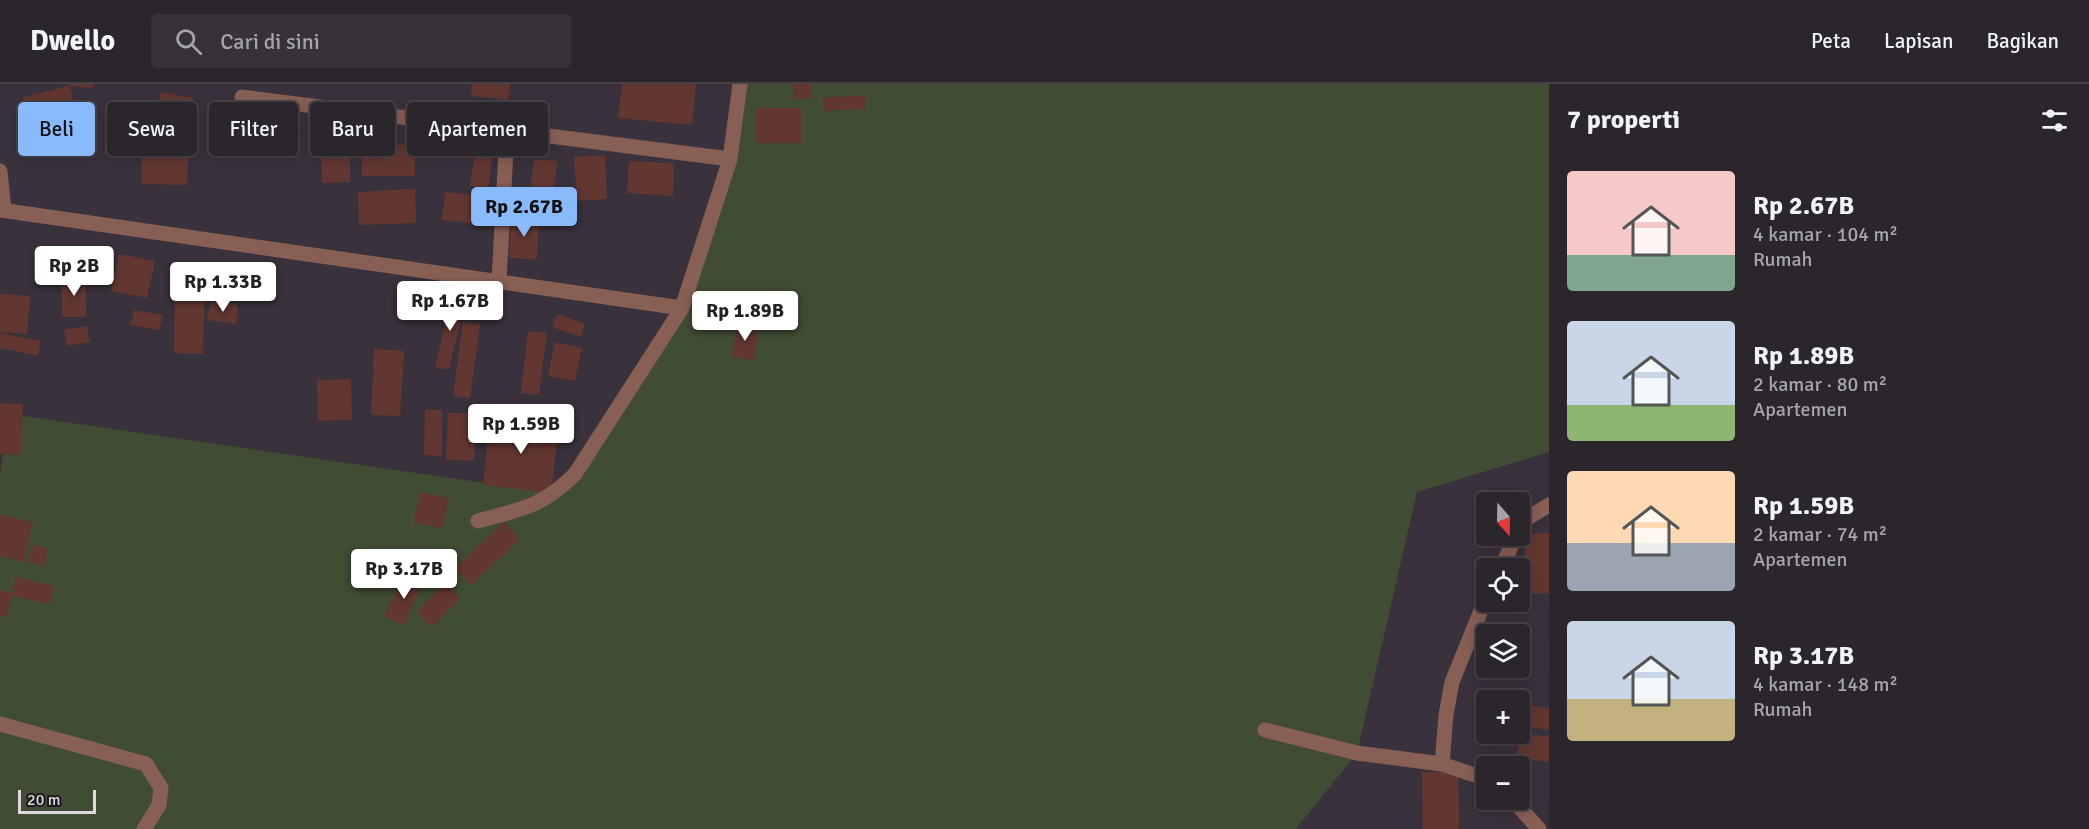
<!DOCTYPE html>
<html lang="id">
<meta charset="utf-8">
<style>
:root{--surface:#2b252c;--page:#373138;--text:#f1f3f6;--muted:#a6a5a9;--line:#474248;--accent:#88bafc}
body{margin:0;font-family:Signika,sans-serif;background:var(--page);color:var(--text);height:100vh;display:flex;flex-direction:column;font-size:22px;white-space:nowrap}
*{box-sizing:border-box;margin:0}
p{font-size:20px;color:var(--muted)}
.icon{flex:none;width:33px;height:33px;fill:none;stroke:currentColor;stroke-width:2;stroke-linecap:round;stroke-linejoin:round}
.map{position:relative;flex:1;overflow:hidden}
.panel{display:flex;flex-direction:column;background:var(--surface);width:540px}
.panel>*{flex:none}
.hud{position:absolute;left:18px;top:18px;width:570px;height:54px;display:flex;gap:12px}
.needle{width:39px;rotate:160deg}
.fabs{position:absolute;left:1476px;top:408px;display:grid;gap:12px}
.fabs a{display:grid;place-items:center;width:54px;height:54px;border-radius:6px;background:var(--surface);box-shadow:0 3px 15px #0003,0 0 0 2px var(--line);font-size:30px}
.scale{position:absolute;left:18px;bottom:15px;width:78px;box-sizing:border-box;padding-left:6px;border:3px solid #ded8df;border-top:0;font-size:16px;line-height:21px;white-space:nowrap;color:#ded8df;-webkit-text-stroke:4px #1e1a1f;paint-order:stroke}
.price{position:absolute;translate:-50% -51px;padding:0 14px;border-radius:6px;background:#fff;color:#222;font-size:20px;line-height:39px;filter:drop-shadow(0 2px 3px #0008)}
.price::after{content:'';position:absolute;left:50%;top:36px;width:18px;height:14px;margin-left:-9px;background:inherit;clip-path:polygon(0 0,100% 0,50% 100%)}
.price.active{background:var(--accent);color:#111}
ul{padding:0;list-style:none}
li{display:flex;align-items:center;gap:18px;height:150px;padding:0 18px}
li span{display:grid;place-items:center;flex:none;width:168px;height:120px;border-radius:6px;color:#555}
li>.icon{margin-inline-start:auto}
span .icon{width:72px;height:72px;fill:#fffc;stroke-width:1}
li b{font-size:26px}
h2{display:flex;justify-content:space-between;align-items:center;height:72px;padding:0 18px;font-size:26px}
.tag{padding:0 21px;border-radius:6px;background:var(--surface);box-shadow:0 3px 15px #0003,0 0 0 2px var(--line);font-size:21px;line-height:54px}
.tag.active{background:var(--accent);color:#111}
header{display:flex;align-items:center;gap:36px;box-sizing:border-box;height:84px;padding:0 30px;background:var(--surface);border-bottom:2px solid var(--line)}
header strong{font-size:28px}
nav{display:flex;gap:33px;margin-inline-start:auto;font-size:21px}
.search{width:420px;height:54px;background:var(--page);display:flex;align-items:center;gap:15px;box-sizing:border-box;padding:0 21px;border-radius:6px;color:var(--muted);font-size:22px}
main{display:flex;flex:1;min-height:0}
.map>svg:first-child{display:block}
.green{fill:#404c34}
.building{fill:#623731}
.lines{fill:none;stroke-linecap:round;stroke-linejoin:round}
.street{stroke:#875f55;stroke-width:15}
</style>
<header>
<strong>Dwello</strong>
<div class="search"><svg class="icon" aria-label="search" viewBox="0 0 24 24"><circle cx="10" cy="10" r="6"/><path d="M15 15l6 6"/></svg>Cari di sini</div>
<nav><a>Peta</a><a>Lapisan</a><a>Bagikan</a></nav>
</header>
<main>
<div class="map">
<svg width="1549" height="745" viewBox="0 0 1549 745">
<rect width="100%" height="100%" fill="#39313b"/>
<path class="green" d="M740,0H1549V368L1417,408L1357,669L1296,745H0V389L9,330L555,409L682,224L730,75Z"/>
<path class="building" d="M70,0H94L93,4L70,2Z
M472,0H510L508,16L471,12Z
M622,0H696L692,41L618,34Z
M793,0H811L812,14L794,15Z
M70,2L76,30L29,40L23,13Z
M161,8L193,14L188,38L156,32Z
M865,11L866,25L824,27L823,14Z
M756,24H801V59H755Z
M142,53L189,54L187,101L141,100Z
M321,56H350V98L322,99Z
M477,58L494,61L488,104L470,102Z
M362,61H415V92H362Z
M605,71L607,115L577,117L574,73Z
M534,75L557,77L553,118L529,115Z
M629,77L674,79L673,112L627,109Z
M415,105L416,139L359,141L358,108Z
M445,108L491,113L487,141L442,136Z
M511,132L539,133L537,175L509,174Z
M119,170L155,177L147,214L111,207Z
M62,194H86V233H62Z
M175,203H205L203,270L174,269Z
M0,210L30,212L27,250L0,248Z
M452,211L466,214L449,286L435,283Z
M211,217L238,221L236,240L207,236Z
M134,226L163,231L159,246L130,241Z
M557,230L585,240L581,253L552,243Z
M463,238L480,241L470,314L453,312Z
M737,239L759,242L754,276L732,273Z
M87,242L90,258L67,262L64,246Z
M528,247L547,249L539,311L521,309Z
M0,249L41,257L38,272L0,264Z
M555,258L582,264L575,297L548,292Z
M374,265L404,267L400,332L371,331Z
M351,295L352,336L318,337L317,296Z
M0,319L23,320L21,371L0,370Z
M425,326H442V372L424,371Z
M448,329H476L474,377L446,376Z
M490,334L559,341L551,409L483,401Z
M420,408L449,414L442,444L414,439Z
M0,431L33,438L23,478L0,472Z
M504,438L520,455L471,501L455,484Z
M1549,449V509L1527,510L1524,450Z
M32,461L48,465L44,482L28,478Z
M404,490L423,499L404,541L384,532Z
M16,493L54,502L50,520L12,512L6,534L0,532V506L13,509Z
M445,499L460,514L432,543L417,528Z
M1524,621L1549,624V646L1521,642Z
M1520,649L1549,653V678L1517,674Z
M1458,687L1459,745H1423L1422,688Z"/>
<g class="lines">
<path class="street" d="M242,13L730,75
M0,87L4,126
M0,126L682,224L730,75L740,0
M499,198L507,47
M478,437C522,425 542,423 575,390L682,224
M1520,443L1529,433L1549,421
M1501,484L1516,452
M0,640L146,680L161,704L159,721L144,745
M1265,646L1357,669L1442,680L1486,695
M1442,680L1446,631L1452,598L1486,514
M1513,716L1539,745"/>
</g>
</svg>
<div class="fabs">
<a><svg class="needle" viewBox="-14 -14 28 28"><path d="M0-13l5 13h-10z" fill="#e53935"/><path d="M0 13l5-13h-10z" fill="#a6a5a9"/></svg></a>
<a><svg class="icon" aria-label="locate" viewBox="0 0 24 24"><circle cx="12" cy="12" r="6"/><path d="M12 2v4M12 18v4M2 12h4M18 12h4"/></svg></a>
<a><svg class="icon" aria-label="layers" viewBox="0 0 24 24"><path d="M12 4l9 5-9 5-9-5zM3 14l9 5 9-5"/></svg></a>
<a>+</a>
<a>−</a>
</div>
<div class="scale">20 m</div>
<b class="price active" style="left:524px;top:154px">Rp 2.67B</b>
<b class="price" style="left:74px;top:213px">Rp 2B</b>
<b class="price" style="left:223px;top:229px">Rp 1.33B</b>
<b class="price" style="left:450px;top:248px">Rp 1.67B</b>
<b class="price" style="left:745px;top:258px">Rp 1.89B</b>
<b class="price" style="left:521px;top:371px">Rp 1.59B</b>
<b class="price" style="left:404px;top:516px">Rp 3.17B</b>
<div class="hud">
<a class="tag active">Beli</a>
<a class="tag">Sewa</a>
<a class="tag">Filter</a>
<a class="tag">Baru</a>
<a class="tag">Apartemen</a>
</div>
</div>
<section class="panel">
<h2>7 properti<svg class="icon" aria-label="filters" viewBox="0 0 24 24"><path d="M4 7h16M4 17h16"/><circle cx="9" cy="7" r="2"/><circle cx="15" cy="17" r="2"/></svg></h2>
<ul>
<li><span style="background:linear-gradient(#f6c9c9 70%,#7fa58c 0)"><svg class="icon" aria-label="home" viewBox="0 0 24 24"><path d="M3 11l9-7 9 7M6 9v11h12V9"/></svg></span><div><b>Rp 2.67B</b><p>4 kamar · 104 m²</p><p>Rumah</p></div></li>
<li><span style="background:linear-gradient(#c9d6e8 70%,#8fb573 0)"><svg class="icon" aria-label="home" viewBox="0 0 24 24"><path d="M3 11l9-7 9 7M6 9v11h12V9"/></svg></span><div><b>Rp 1.89B</b><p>2 kamar · 80 m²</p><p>Apartemen</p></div></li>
<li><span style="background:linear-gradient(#ffd9b3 60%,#9aa5b1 0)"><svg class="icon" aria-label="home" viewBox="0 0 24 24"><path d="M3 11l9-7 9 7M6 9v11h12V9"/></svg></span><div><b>Rp 1.59B</b><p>2 kamar · 74 m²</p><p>Apartemen</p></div></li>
<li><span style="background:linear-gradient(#c9d6e8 65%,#c2b280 0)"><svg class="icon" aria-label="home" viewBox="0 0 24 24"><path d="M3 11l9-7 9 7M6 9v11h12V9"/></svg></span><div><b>Rp 3.17B</b><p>4 kamar · 148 m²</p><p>Rumah</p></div></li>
</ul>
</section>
</main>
